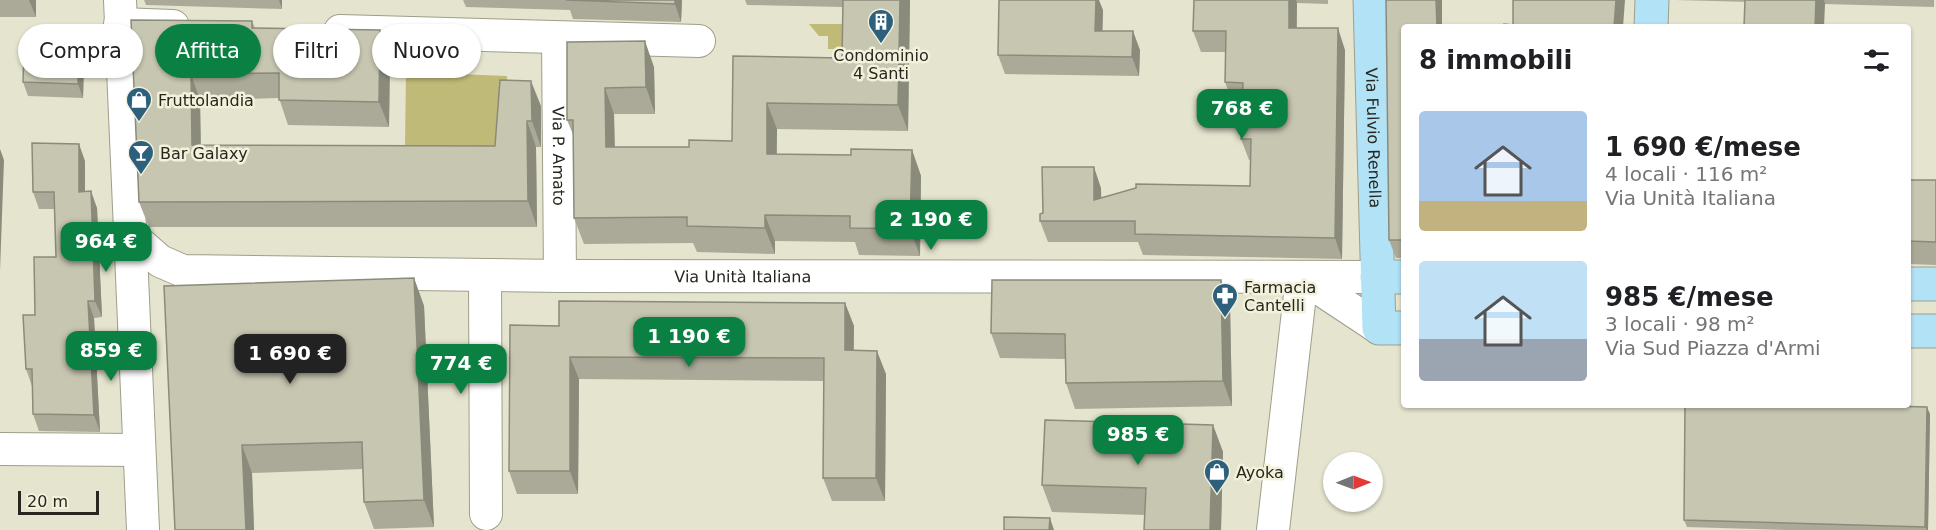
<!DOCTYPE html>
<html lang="it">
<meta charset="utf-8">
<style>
:root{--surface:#fff;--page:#f6f6f6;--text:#202124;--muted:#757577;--accent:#0b8043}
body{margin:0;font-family:"DejaVu Sans",sans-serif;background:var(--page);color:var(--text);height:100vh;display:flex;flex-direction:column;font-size:22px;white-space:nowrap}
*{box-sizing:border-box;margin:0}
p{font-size:20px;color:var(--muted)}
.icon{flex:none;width:33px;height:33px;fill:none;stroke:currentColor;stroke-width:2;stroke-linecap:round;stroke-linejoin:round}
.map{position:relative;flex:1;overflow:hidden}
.panel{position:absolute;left:1401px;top:24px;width:510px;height:384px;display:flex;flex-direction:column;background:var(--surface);border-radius:6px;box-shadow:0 2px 4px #0004}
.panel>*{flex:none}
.top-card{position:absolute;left:18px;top:24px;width:570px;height:54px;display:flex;gap:12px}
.needle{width:39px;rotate:89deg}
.fabs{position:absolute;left:1323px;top:452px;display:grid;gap:12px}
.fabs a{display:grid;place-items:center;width:60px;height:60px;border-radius:50%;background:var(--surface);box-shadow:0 2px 4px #0004;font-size:30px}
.scale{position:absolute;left:18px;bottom:15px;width:81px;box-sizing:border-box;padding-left:6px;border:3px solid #28271f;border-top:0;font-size:16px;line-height:21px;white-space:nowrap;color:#28271f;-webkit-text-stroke:4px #f2f1db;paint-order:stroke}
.price{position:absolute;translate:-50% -51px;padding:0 14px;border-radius:12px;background:var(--accent);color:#fff;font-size:20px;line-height:39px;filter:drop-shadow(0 2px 3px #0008)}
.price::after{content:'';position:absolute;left:50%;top:36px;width:18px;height:14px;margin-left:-9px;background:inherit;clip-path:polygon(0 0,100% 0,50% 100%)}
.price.active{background:#222;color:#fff}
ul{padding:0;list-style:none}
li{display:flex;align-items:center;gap:18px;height:150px;padding:0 18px}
li span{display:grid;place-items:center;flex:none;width:168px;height:120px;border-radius:6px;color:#555}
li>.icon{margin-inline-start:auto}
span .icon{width:72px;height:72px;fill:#fffc;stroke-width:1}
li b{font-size:26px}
h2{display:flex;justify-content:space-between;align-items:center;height:72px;padding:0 18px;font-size:26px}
.pill{padding:0 21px;border-radius:27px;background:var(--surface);box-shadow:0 2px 4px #0004;font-size:21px;line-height:54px}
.pill.active{background:var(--accent);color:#fff}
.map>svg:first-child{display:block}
.green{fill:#bfba77}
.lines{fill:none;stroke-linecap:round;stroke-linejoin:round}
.minor-casing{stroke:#9f9e8a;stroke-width:34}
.secondary-casing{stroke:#9f9e8a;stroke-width:35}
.minor{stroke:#fff;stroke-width:32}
.secondary{stroke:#b2e2f5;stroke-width:33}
.wall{fill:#abaa98}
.shaded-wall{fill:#8b8b7c}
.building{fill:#c7c6b1;stroke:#8b8b7c;stroke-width:1.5}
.labels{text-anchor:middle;stroke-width:5;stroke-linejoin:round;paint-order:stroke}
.poi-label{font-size:16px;fill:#28271f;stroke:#f2f1db;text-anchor:start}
.street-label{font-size:16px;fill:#28271f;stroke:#f2f1db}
</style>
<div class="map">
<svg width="1936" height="530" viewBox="0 0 1936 530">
<rect width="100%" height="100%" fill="#e5e4ce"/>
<path class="green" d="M809,24H842L843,49H828V36H819Z
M406,72L507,76L504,146L405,147Z"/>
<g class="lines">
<defs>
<g id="minor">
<path d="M120,0L143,530"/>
<path d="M120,24L173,26"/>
<path d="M340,31L699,41"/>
<path id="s1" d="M558,38L560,276"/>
<path id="s2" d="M129,234L160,261L183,271L560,276L1377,277"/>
<path d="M485,276L486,514"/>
<path d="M1302,277L1379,328"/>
<path d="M0,449L139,450"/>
<path d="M1273,530L1302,277"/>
</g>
<g id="secondary">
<path id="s3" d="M1370,0L1379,328H1404"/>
<path d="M1651,27L1652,0"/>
<path d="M1377,277H1404"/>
<path d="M1908,284H1936"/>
<path d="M1908,331H1936"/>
</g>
</defs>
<use href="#minor" class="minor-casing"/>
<use href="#secondary" class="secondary-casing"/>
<use href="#minor" class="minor"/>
<use href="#secondary" class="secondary"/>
</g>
<path class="wall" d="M0,0H36V17H0Z
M144,0H282V9L146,5Z
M463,0H682L681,22L573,19L570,10L466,7Z
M745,0H910L908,131L777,129V154L851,155L912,150L921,176L920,256L859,255L855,242L775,241V254L697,252L693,243L584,244L574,218V137L567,120V42L654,67L655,114H614L615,147H689L732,141L733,56L842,58L843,7L747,5Z
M1194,0H1328V4L1297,3V28L1345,50L1342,259L1143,255L1138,242H1048L1040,221L1101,188V198L1250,186V160H1249L1241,139L1242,104H1233L1225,82V52H1201L1193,31Z
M1675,0H1934V7Z
M1103,10L1102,31L1140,50L1139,76L1005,74L998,55Z
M131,20L252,21L255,28L390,55L389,127L288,125L279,98L200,100L201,145L495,146L541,106V147H536L537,227H149L139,202Z
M1404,27V258H1396L1389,240Z
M79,50L84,64L83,98L28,96L23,82Z
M85,161V191L97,208L102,317L94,318L100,432L39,431L33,414L32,386L26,369L35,315L56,257L54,209H39L33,192Z
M1908,180H1936V265L1908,264Z
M414,278L424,306L434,527L374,529L364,502L363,469L252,473L254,530H175L164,286Z
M845,303L854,326V350L886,374L885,501H832L823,478L824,381L579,379L578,494H517L509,471L559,326Z
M1230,305L1232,406L1075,409L1066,383L1065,359L1000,358L991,333Z
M1930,414L1928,530H1787L1687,527L1684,520Z
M1213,425L1223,452L1221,530H1144L1145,515L1052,512L1042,485Z"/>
<path class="shaded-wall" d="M29,0H36V17Z
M279,0H282V9Z
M675,0H682L681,22L675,4Z
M900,0H910L908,131L898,105Z
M1096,0H1099L1103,10L1102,50L1095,31Z
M1289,0H1296L1297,3L1296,49L1289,28Z
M1436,0H1442V27H1437Z
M1616,0H1625L1623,27H1614Z
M1816,0H1824L1825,4L1824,27H1815Z
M1338,28L1345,50L1342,259L1335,238Z
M380,30L390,55L389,127L379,102Z
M1133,31L1140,50L1139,76L1132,57Z
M645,41L654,67L655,114L646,87Z
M79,50L84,64L83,98L78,84Z
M191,74L200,100L201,170L192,145Z
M531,81L541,106V147L532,121Z
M605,88L614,114L615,174L606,147Z
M767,103L777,129L776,180L767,154Z
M527,121L536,147L537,227L528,201Z
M79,144L85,161V209L79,192Z
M0,149L4,160L0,271Z
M912,150L921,176L920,256L910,229Z
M1094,167L1101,188L1102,221L1094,200Z
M91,191L97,208L102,317L95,301Z
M765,215L775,241V254L765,228Z
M414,278L424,306L434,527L424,500Z
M1221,280L1230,305L1232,406L1223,381Z
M88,301L94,318L100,432L94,415Z
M845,303L854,326L853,373L845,350Z
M877,351L886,374L885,501L876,478Z
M570,357L579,379L578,494L570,471Z
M1927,407L1930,414L1928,530H1927L1925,527Z
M1213,425L1223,452L1221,530H1210Z
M242,445L252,473L254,530H246Z
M1050,518L1054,530H1049Z"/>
<path class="building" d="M566,0H675V4Z
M843,0H900L898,105L767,103V154L851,155V149L912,150L910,229L850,228V216L765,215V228L687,226V217L574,218L573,120H567V42L645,41L646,87L605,88L606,147H689V140L732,141L733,56L842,58Z
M999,0H1096L1095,31H1133L1132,57L998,55Z
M1194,0H1289V28H1338L1335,238L1135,234V221H1040V214L1043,213L1042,167H1094V200L1136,188V184L1250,186L1251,139H1241L1243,83L1225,82L1226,31H1193Z
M1386,0H1436L1437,27H1404V240H1389Z
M1513,0H1616L1614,27H1503L1504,24L1513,25Z
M1745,0H1816L1815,27H1744Z
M131,20L252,21V28L380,30L379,102L279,100V73L191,74L192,145L495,146L500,80L531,81L532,121H527L528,201L139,202Z
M24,49L79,50L78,84L23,82Z
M32,143L79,144V192L91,191L95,301H88L94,415L33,414L32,369H26L23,315H35L34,257H56L54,192H33Z
M1908,180H1936V242L1908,241Z
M414,278L424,500L364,502L362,442L242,445L246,530H175L164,286Z
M992,280H1221L1223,381L1066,383L1065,334L991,333Z
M559,301L845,303V350L877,351L876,478H823L824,358L570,357V471H509L510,325L559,326Z
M1685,405H1848L1927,407L1925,527L1684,520Z
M1045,420L1213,425L1210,530H1144L1146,488L1042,485Z
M1004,517L1050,518L1049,530H1004Z"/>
<defs>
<symbol id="building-pin" viewBox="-11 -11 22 30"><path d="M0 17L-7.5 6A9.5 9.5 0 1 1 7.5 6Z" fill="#2c607d" stroke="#f2f1db"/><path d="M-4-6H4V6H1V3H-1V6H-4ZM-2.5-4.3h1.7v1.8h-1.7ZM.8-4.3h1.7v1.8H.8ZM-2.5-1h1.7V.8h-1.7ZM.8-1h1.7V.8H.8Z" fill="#fff"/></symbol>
<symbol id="shop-pin" viewBox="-11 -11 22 30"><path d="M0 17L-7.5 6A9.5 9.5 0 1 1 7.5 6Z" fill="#2c607d" stroke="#f2f1db"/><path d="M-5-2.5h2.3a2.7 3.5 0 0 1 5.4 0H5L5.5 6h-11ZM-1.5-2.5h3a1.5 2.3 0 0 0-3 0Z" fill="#fff"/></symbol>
<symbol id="bar-pin" viewBox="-11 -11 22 30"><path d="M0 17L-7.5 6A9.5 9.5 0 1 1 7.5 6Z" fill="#2c607d" stroke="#f2f1db"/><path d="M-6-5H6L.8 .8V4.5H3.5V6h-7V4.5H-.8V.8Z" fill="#fff"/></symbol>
<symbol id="pharmacy-pin" viewBox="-11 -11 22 30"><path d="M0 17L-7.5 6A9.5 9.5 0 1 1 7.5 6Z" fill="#2c607d" stroke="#f2f1db"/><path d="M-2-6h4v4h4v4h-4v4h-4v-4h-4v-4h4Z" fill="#fff"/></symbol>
</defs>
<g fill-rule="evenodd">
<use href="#building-pin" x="866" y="7" width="30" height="40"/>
<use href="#shop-pin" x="124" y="85" width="30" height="40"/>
<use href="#bar-pin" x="126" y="138" width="30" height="40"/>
<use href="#pharmacy-pin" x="1210" y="281" width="30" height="40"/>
<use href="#shop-pin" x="1202" y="457" width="30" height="40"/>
</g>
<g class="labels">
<g class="poi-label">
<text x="881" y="61" text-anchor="middle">Condominio<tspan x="881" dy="18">4 Santi</tspan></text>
<text x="158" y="106">Fruttolandia</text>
<text x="160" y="159">Bar Galaxy</text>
<text x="1244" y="293">Farmacia<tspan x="1244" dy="18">Cantelli</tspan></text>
<text x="1236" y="478">Ayoka</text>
</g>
<g class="street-label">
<text dy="6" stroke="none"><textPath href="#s3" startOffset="138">Via Fulvio Renella</textPath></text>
<text dy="6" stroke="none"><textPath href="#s1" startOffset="118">Via P. Amato</textPath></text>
<text dy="6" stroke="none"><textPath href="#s2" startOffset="626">Via Unità Italiana</textPath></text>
</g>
</g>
</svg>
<div class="fabs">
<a><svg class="needle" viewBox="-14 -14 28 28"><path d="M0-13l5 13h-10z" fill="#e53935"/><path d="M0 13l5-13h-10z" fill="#757577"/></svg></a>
</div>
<div class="scale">20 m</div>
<b class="price" style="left:1242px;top:140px">768 €</b>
<b class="price" style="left:931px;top:251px">2 190 €</b>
<b class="price" style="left:106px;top:273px">964 €</b>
<b class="price" style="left:689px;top:368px">1 190 €</b>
<b class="price" style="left:111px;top:382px">859 €</b>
<b class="price active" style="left:290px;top:385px">1 690 €</b>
<b class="price" style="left:461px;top:395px">774 €</b>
<b class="price" style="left:1138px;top:466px">985 €</b>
<div class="top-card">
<a class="pill">Compra</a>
<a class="pill active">Affitta</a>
<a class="pill">Filtri</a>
<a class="pill">Nuovo</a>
</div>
<section class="panel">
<h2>8 immobili<svg class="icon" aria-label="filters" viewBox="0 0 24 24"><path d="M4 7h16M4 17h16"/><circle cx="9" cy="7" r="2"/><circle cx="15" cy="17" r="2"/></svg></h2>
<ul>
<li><span style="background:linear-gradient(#a9c7e8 75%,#c2b280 0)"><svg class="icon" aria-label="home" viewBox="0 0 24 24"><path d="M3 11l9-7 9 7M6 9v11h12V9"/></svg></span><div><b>1 690 €/mese</b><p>4 locali · 116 m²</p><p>Via Unità Italiana</p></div></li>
<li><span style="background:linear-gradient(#bfe0f5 65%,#9aa5b1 0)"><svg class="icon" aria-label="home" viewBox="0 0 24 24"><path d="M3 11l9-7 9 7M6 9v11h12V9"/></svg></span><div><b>985 €/mese</b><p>3 locali · 98 m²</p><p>Via Sud Piazza d'Armi</p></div></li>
</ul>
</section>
</div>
